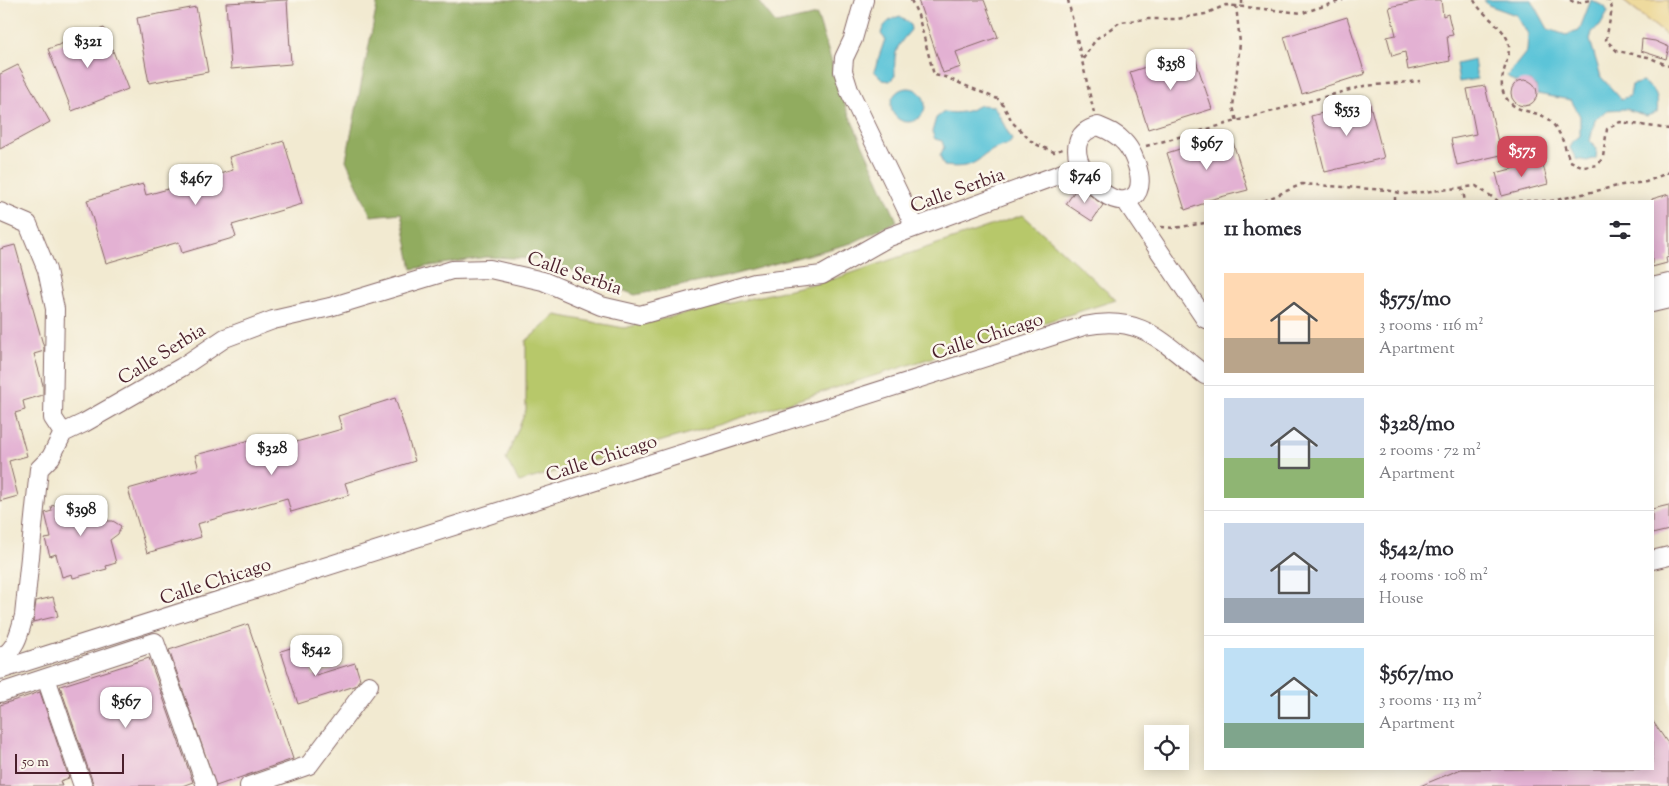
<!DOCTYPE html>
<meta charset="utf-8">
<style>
:root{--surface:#fff;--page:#f2f2f3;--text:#2b2b33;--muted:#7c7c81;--line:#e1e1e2;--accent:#d1495b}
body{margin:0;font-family:"Sorts Mill Goudy",serif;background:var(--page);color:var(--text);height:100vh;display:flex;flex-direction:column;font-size:19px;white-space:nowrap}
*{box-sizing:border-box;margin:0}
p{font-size:16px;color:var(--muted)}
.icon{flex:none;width:28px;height:28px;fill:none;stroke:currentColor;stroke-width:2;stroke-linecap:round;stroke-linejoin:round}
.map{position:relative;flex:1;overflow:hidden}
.drawer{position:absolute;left:1204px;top:200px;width:450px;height:570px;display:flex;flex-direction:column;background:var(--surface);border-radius:0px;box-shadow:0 2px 12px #0003}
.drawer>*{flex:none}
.buttons{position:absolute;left:1144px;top:725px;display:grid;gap:10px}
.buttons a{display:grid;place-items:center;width:45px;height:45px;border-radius:0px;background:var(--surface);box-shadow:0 2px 12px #0003;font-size:25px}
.scale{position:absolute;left:15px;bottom:12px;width:109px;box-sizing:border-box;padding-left:5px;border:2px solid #4a1f2b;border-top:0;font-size:14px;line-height:18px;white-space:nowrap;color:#4a1f2b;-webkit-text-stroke:4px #fbf7ec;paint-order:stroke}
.price{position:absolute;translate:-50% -42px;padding:0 11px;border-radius:10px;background:#fff;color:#222;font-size:16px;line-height:32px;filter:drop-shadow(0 1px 2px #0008)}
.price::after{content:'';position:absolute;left:50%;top:30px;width:15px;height:11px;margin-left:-8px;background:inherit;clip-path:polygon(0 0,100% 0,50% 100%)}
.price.selected{background:var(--accent);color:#fff}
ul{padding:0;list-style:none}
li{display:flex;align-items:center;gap:15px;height:125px;padding:0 20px}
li+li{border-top:1px solid var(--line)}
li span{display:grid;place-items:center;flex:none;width:140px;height:100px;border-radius:0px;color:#555}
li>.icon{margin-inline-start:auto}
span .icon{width:60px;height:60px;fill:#fffc;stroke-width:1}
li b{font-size:21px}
h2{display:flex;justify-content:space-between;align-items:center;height:60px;padding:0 20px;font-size:21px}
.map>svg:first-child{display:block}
.green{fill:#b7c86b;stroke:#80744b}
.forest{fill:#91ac5f;stroke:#6e6645}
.sand{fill:#eeda9e;stroke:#9c7c64}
.water{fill:#5bc4d8;stroke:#527282}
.building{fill:#e3b1d3}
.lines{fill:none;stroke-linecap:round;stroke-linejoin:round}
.minor-casing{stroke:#856665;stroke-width:20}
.path{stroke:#856665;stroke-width:2.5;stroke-dasharray:4 4;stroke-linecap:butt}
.minor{stroke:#fff;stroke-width:18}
.labels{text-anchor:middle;stroke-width:5;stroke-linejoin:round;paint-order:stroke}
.street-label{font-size:19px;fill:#4a1f2b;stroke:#fbf7ec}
</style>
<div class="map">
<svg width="1669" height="786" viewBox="0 0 1669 786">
<rect width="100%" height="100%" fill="#fbf7ec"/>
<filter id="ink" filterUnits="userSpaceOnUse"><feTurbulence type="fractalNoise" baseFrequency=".02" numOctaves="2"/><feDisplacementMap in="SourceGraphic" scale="10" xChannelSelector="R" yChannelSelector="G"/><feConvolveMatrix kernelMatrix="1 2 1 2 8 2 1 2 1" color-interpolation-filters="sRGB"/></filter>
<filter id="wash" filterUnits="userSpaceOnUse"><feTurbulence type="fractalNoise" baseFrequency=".0096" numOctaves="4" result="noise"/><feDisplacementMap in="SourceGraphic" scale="20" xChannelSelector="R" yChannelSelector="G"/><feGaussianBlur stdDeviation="1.12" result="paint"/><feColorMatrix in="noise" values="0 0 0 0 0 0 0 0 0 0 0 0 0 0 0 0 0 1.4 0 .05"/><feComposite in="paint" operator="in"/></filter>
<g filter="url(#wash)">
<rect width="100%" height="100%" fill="#f2ead1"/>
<path class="green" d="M1023,215L1116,300L711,427L519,482L506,459L526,410V341L556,315L624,328L837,278Z"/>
<path class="forest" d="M378,0H757L776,24L817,15L846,108L897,221L852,243L725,277L635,295L543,259L486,257L412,269L401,213L371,216L346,160Z"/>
<path class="sand" d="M1622,0H1669V37Z"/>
<path class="water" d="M1484,0H1532L1548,29L1566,35L1579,31L1591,0L1605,7L1608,12L1600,26L1592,32L1590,40L1601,77L1621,99L1630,96L1632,85L1642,82C1655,89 1659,96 1657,112L1647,116L1626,109L1607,110L1595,120L1590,141L1597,148L1596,158L1587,161L1576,159L1570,148L1573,141L1580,136V116L1571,100L1537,94L1536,86L1530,81L1515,82L1507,76L1527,51L1528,34L1516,15L1488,5Z
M900,16L910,24L911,30C895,48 894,52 895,76L890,81L883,80L874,71L885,39L881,34C883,24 890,19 900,16Z
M1474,60L1477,79L1459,82L1456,64Z
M891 105a17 17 0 1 1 34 0a17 17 0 1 1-34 0Z
M980,105L994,106L1012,140L1008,145C976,151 984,171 944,166L940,156L944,147L942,141L935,139L932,132L936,118L944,112C959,114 968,112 980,105Z"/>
<g id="blocks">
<path class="building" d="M287,0L291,64L231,69L226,3Z
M918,0H984L998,37L956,52L961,67L943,73Z
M1423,0H1441L1443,16L1448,14L1453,35L1447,36L1450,61L1408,70L1405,52L1392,56L1387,37L1396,35L1389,7Z
M196,7L208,72L149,83L137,18Z
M1347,17L1365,74L1302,94L1284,37Z
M104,28L128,89L72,111L48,49Z
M1642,39L1655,41L1669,47L1666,59L1641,51Z
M1193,52L1212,109L1148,129L1130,72Z
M18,65L50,122L0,149V74Z
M1511 93a13 13 0 1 1 26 0a13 13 0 1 1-26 0Z
M1485,86L1501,155L1457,165L1451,139L1476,134L1467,89Z
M1369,101L1384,158L1325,172L1311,116Z
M1230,133L1248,190L1205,201V203L1185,210L1167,153Z
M284,141L302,204L232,225L236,237L182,253L179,242L106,263L87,200L143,184L146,195L183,185L233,170L229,157Z
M1542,161L1548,184L1502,196L1496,173Z
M1078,186L1103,205L1092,221L1066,204Z
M1669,194V257L1666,258L1667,263L1652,267V199Z
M15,245L44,348V351L34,354L43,385V395L23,401L25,410L15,413L27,456L9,461L18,496L0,501V249Z
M395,398L415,461L345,483L349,495L291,512L287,498L197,524L201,537L147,553L128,489L199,469L195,455L215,450L250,440L254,454L342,429L338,416Z
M88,497L90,501L99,499L105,521H113L121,526L118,534L110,540L116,563L106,566L107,569L73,578L72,574L62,577L56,554L50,556L45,539L51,538L45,513L52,511L51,506Z
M1669,505V530L1652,534V509Z
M53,597L58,616L33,622L36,601Z
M248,624L293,759L216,786L169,650Z
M303,644L313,676L355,663L360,679L355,686L298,704L281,651Z
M149,658L193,782L182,786H94L60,686Z
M40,692L69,778L60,781L62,786H0V705Z
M1652,720L1669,745V786H1420L1461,769H1652Z"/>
</g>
</g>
<g filter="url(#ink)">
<use href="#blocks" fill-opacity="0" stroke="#856665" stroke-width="1"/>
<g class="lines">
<defs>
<path id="minor" d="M864,0L853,39L844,58L843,71L849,90L915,227
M1098,126C1108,130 1117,134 1124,142C1136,154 1152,196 1125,200C1098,205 1049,139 1098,126Z
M1125,200L1205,319
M0,212L28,224L47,270L55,309L53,418L63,433
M1652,287L1669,283
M1652,303L1669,299
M63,433L84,423L182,367L225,338L273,320L330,307L452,270L490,269L543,281L601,306L640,315L755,283L822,275L889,237L1082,166
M1652,560L1669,556
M0,657C16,652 20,630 24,616L39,469L51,457L63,433
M0,670L1084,326C1142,314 1162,342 1205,375
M46,678L83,786
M0,693L155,642L206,786
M249,786L309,765L369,685"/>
</defs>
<use href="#minor" class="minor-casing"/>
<path class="path" d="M911,0L918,15L934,75L945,77L1000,100L1013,123L1033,143L1054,152L1063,149
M1068,0L1094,113
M1242,0V6
M1474,0C1482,17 1510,29 1509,48C1509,63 1496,81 1505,96C1516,116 1537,108 1550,121C1562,132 1564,146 1570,161L1584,167L1598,165L1603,157L1607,129L1620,122L1669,129
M1570,0L1576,3L1590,0
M1606,0L1610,1L1612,9L1606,40L1617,51L1648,57L1669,66
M1236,5L1240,43L1233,107L1237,121
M1083,59L1096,39L1120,22L1147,19H1177L1205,14L1226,5L1302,13L1343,0
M1146,146L1364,86L1420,81
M1462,187L1465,201
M1264,201L1302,184L1386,190L1405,194L1476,186L1498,201
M1395,201V193
M1518,201H1552L1622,185L1646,182L1669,172
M1161,227L1174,228L1205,223"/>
<use href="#minor" class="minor"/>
</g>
</g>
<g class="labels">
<g class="street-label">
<text transform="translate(957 189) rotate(-20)" y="7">Calle Serbia</text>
<text transform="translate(575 272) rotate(19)" y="7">Calle Serbia</text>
<text transform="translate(987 335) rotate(-18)" y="7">Calle Chicago</text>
<text transform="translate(161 353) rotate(-32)" y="7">Calle Serbia</text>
<text transform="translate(601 457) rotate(-18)" y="7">Calle Chicago</text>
<text transform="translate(215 580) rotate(-18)" y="7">Calle Chicago</text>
</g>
</g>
</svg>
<div class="buttons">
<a><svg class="icon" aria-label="locate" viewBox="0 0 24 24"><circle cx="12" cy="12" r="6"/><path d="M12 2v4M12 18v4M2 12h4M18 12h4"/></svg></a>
</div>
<div class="scale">50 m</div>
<b class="price" style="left:88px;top:69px">$321</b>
<b class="price" style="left:1171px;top:91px">$358</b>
<b class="price" style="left:1347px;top:137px">$553</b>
<b class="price" style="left:1207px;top:171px">$967</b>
<b class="price selected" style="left:1522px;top:178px">$575</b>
<b class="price" style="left:1085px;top:204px">$746</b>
<b class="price" style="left:196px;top:206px">$467</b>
<b class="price" style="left:272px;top:476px">$328</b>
<b class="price" style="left:81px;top:537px">$398</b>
<b class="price" style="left:316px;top:677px">$542</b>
<b class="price" style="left:126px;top:729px">$567</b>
<section class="drawer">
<h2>11 homes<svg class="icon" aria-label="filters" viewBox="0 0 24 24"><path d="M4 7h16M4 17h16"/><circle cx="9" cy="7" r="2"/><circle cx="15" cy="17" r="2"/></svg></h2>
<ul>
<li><span style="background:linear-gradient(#ffd9b3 65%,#b9a48a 0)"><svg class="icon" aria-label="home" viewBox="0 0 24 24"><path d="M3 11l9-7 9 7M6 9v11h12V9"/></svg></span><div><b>$575/mo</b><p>3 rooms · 116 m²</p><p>Apartment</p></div></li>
<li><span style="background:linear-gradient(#c9d6e8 60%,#8fb573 0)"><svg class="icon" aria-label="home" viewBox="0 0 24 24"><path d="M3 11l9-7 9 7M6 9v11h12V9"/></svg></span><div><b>$328/mo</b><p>2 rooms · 72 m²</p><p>Apartment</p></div></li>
<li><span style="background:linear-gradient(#c9d6e8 75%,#9aa5b1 0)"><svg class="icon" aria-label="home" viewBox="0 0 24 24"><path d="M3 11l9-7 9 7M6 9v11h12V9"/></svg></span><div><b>$542/mo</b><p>4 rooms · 108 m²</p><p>House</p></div></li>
<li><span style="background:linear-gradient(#bfe0f5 75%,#7fa58c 0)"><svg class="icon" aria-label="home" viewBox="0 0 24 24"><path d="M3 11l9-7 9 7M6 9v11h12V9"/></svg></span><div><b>$567/mo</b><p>3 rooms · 113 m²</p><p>Apartment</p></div></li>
</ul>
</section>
</div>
